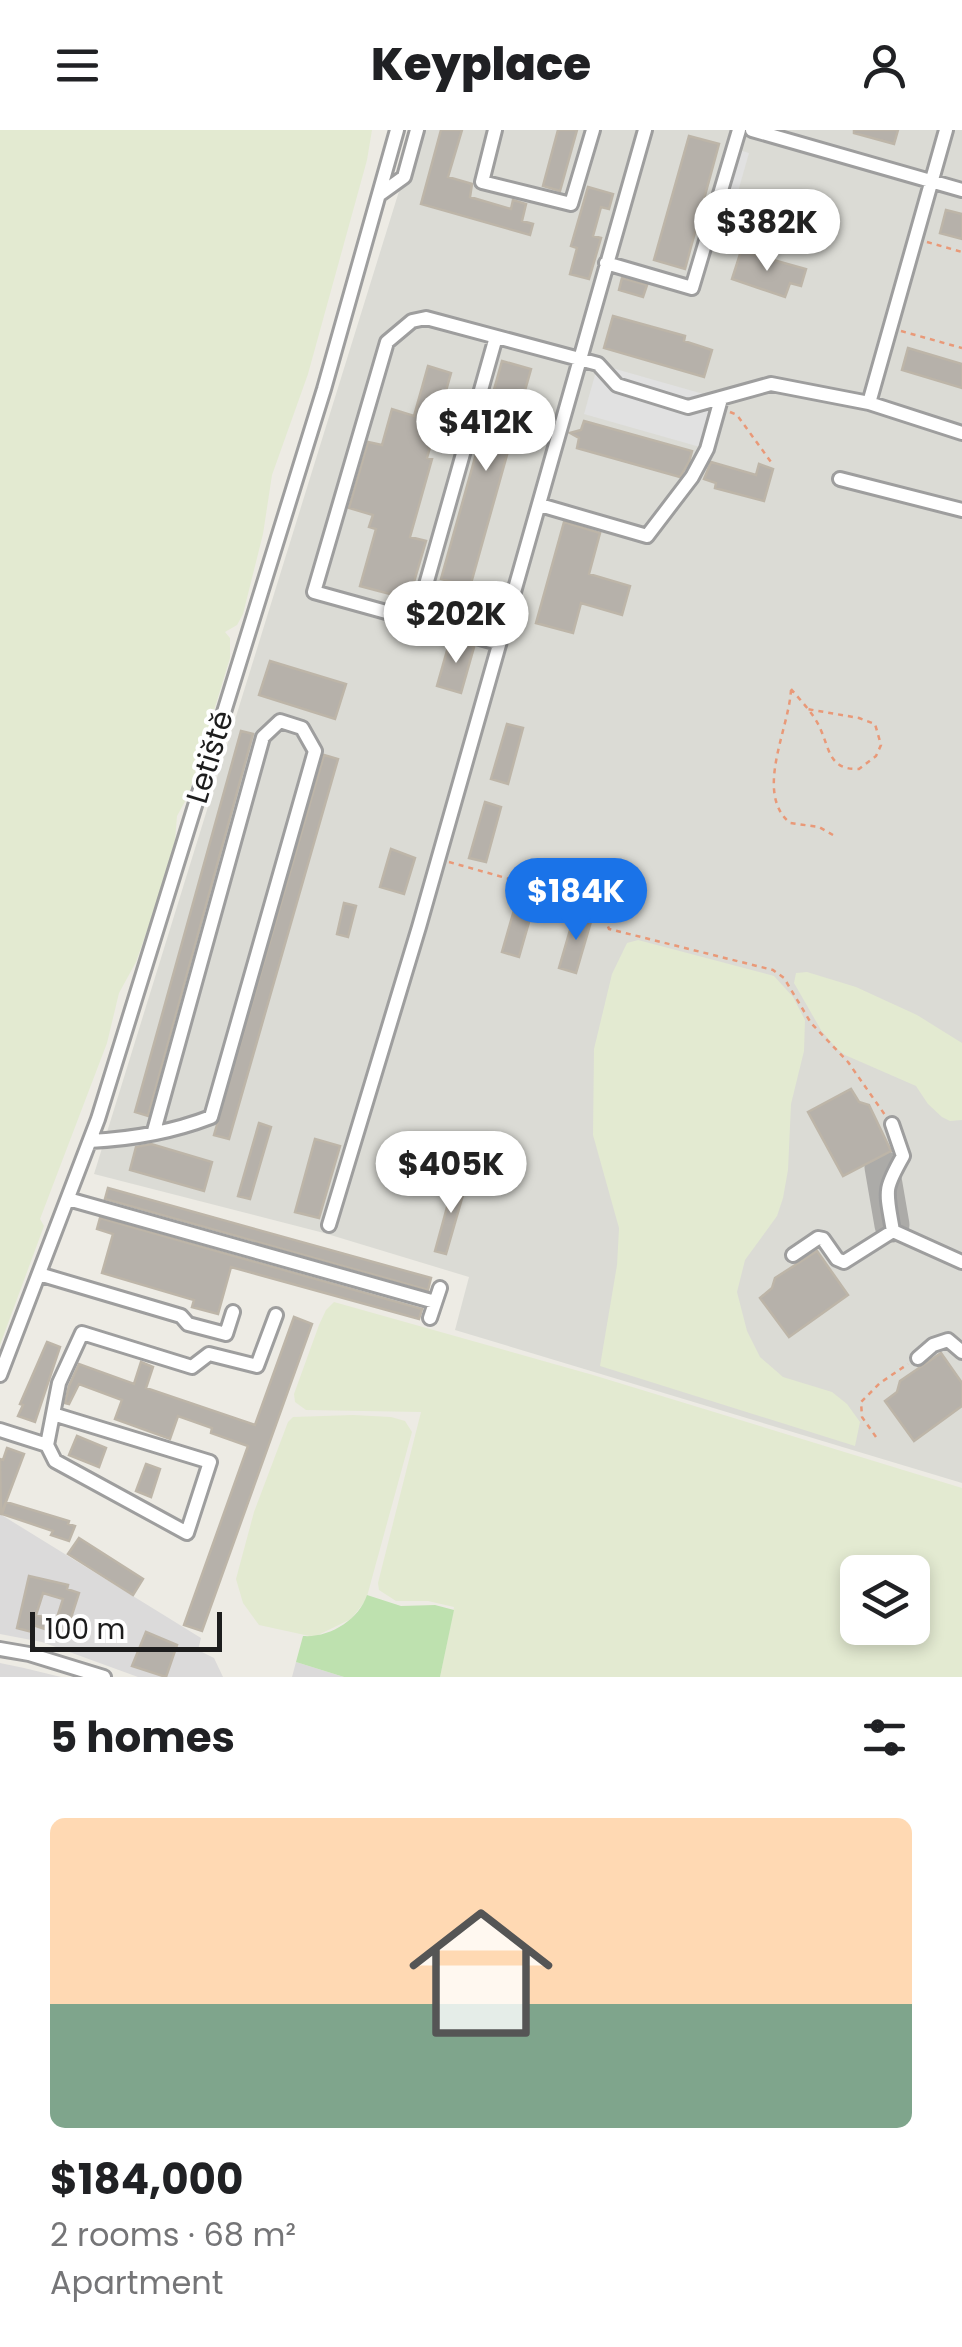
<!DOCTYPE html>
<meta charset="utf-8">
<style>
:root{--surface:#fff;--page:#f6f6f6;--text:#202124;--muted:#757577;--accent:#1a73e8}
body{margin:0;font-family:Poppins,sans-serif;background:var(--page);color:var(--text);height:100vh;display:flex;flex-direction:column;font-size:38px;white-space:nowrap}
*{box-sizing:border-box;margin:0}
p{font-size:32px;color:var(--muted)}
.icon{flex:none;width:55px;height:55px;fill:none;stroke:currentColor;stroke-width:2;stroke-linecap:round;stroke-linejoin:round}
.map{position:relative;height:1547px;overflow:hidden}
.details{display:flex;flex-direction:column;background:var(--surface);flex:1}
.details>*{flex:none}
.fabs{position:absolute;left:840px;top:1425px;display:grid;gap:20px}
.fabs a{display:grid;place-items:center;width:90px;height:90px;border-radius:15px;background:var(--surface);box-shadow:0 5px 15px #0003;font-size:50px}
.scale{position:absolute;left:30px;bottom:25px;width:192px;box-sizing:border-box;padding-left:10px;border:5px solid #1d1d1d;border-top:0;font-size:28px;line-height:35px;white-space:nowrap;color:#1d1d1d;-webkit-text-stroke:8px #fff;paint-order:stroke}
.price{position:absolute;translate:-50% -85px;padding:0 22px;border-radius:35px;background:#fff;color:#222;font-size:32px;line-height:65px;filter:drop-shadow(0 2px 5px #0008)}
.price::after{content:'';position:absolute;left:50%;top:60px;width:30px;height:22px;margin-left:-15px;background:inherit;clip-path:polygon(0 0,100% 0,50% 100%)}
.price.current{background:var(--accent);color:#fff}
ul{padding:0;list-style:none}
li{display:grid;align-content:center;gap:20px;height:530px;padding:0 50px}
li span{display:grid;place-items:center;height:310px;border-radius:15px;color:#555}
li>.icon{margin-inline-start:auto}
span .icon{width:180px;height:180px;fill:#fffc;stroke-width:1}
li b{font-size:42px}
h2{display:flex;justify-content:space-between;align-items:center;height:120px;padding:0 50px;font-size:42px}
header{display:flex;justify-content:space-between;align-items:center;height:130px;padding:0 50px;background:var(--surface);font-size:45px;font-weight:800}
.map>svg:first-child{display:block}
.residential{fill:#dbdada}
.airport{fill:#dbdbd5}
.farmland{fill:#e3ead1;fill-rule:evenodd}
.grass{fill:#bee1af}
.parking{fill:#e1e1e1}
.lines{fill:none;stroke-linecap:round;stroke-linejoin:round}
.taxiway{stroke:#acaba8;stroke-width:35}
.building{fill:#b6b1aa;stroke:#bdb5a8;stroke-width:2.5;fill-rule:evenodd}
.minor-casing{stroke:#9e9e9e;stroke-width:18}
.path{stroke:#e99978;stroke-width:2.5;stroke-dasharray:5 5;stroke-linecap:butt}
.minor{stroke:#fff;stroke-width:12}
.labels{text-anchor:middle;stroke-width:8;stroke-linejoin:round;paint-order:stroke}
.street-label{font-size:30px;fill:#1d1d1d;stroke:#fff}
</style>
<header><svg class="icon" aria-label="menu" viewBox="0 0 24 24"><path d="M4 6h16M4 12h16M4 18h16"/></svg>Keyplace<svg class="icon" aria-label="person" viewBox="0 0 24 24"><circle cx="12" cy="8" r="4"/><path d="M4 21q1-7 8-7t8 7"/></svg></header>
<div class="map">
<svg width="962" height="1547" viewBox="0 0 962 1547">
<rect width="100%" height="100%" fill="#edebe4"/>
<path class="residential" d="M0,1384L201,1508L198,1520L214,1528L223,1547H138L42,1512L0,1504Z
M296,1532L344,1547H292Z
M0,1533L24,1538L61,1547H0Z"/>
<path class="airport" d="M418,0H962V1353L455,1200L469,1147L324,1103L94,1044Z"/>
<path class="farmland" d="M0,0H372L367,30L308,244L272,345L263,404L243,484L237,495L225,502L230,508V528L188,666L177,686L175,711L156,775L136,832L119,863L107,913L40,1089L44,1096L0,1215Z
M638,810L774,846L793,867L805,890L804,921L791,974L788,1040L783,1068L777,1086L745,1130L737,1162L747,1201L760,1227L783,1247L832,1262L847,1274L860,1292L855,1316L600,1236L617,1135L619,1098L593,1005L594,919L612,844L627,813Z
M807,842L856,857L917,885L962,913V990L950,991L942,987L928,974L916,956L845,925L836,918L821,900L794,853L796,843Z
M334,1172L593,1245L962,1358V1547H440L454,1477L428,1471H396L379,1460L378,1453L421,1282L306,1280L295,1272L294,1264L319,1195L326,1180ZM858,1442H912V1498H858Z
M353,1285L391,1287L405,1291L412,1302L366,1470L351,1489L314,1507L259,1495L243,1473L236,1449L254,1382L288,1292L293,1287Z"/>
<path class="grass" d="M367,1465L401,1476L435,1475L454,1480L440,1547H344L296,1532L303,1506C329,1508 359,1490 367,1465Z"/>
<path class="parking" d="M739,20L749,23L721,121L711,118Z
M598,234L721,269L707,319L584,284Z"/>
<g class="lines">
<path class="taxiway" d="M882,1037L892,1095"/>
</g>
<path class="building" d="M441,0H462L448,47L472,54L470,67L511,79L513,70L526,74L522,91L533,94L530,105L421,74Z
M558,0H577L560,61L543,56Z
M854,0H898L894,14L854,3Z
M689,6L719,14L685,139L654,130Z
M588,57L613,64L609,79L601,77L593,106L601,108L589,149L570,144L577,118L571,116Z
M946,80L962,84V109L940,103Z
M741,121L806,139L801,156L790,153L785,167L732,149Z
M622,148L647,155L643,167L619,160Z
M613,186L685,206L684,211L712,220L704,247L604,218Z
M908,218L962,234V258L902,240Z
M502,231L531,239L470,457L441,449Z
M428,236L451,243L427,328L432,329L410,407L426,411L409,469L360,456L376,399L369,397L373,385L349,378L368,312L382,315L392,279L414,286Z
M584,291L692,321L689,332L680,347L577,318L579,308L570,303L581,300Z
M711,332L756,345L759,334L773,339L764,371L715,358L716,353L704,349Z
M564,392L600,403L589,444L630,456L622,485L581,473L573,503L536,493Z
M450,510L474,517L461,563L437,556Z
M270,531L346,554L335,589L259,565Z
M507,594L523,598L508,654L491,649Z
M241,601L253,604L148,986L135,982Z
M324,625L338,629L229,1009L214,1005Z
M485,672L501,677L486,732L469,728Z
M391,719L415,728L404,764L380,757Z
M518,766L535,771L519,827L502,822Z
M344,773L356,776L348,807L337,804Z
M575,783L592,788L576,843L559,838Z
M851,959L859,972L869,975L891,1021L843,1046L808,982Z
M259,993L271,997L250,1069L238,1066Z
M315,1009L340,1016L319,1088L295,1082Z
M151,1014L212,1032L204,1061L130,1040L136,1017Z
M455,1048L467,1051L446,1124L435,1121Z
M108,1058L431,1148L428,1160L105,1069Z
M100,1088L422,1179L419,1189L231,1137L218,1184L192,1177L194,1170L102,1143L113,1104L97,1099Z
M817,1121L848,1165L789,1207L760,1168L772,1158L775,1148Z
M294,1187L312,1194L202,1501L184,1495L248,1316L211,1303L212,1298L178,1286L170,1309L115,1289L122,1270L79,1254L69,1274L65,1273L69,1256L79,1234L134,1254L141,1232L153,1237L146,1258L255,1295Z
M47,1212L60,1217L35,1292L18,1286L23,1275L20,1274Z
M941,1223L962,1253V1276L914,1311L885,1271L897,1262L900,1251Z
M77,1306L106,1318L99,1337L69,1325Z
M7,1318L24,1324L1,1385L0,1329L3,1330Z
M146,1334L160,1339L151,1367L136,1361Z
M6,1372L69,1391L68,1394L75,1396L69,1411L51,1405L53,1401L2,1384Z
M79,1408L143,1449L133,1465L68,1424Z
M29,1446L68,1455L67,1459L79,1463L64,1510L53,1506L54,1502L33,1495L32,1502L17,1498ZM43,1463L63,1469L56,1491L36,1485Z
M146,1502L177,1515L166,1547L132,1536Z"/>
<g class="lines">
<defs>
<path id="minor" d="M495,0L482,52L571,74L593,0
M752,0L962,60
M379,65L404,47L417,0
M606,133L692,158L739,0
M869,273L962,303
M840,349L962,380
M540,375L647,406L692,347L707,319L721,269
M416,490L496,207
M498,513L314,462L387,212L412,191L426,188L598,234L617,255L688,277L771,254L869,273L946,0
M892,994L903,1026C883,1061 886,1060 893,1101
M90,1011C133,1009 172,1002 211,987L315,621L302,598L280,591L263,607L154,1001
M68,1069L435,1172
M329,1095L419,797L645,0
M793,1125L818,1108L823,1109L837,1129L844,1132L893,1101L962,1132
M39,1144L181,1186L188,1194L226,1204L233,1182
M430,1188L440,1158
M918,1228L933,1215L948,1210L962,1222
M0,1245L98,989L324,259L397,0
M0,1300L47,1315L55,1331L187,1403L210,1332L53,1284
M47,1315L59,1253L82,1203L192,1237L209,1224L257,1236L276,1185
M0,1519L29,1524L104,1547"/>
</defs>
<use href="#minor" class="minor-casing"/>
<path class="path" d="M927,112L962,122
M901,201L962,218
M730,282L737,285L771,332
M791,559C801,571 814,584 820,598C830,620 829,640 859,639L876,626L881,615L875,594L859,588L807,579
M791,560C789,599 754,663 790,693L819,697L833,705
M449,732L599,774L609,799L773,840L784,848L811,893L848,932L885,985
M876,1307L862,1287L861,1272L880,1253L908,1234"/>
<use href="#minor" class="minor"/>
</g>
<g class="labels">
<g class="street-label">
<text transform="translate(210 627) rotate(-73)" y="10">Letiště</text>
</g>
</g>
</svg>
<div class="fabs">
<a><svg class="icon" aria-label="layers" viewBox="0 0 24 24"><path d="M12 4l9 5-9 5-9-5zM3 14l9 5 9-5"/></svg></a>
</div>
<div class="scale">100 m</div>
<b class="price" style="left:767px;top:144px">$382K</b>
<b class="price" style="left:486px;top:344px">$412K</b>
<b class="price" style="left:456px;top:536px">$202K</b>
<b class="price current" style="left:576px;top:813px">$184K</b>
<b class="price" style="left:451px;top:1086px">$405K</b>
</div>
<section class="details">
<h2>5 homes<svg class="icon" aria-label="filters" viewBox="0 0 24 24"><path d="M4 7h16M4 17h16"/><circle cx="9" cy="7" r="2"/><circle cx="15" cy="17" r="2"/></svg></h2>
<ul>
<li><span style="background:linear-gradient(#ffd9b3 60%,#7fa58c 0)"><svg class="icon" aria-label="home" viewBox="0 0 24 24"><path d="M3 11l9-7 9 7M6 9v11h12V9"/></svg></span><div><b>$184,000</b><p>2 rooms · 68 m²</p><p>Apartment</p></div></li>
</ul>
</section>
